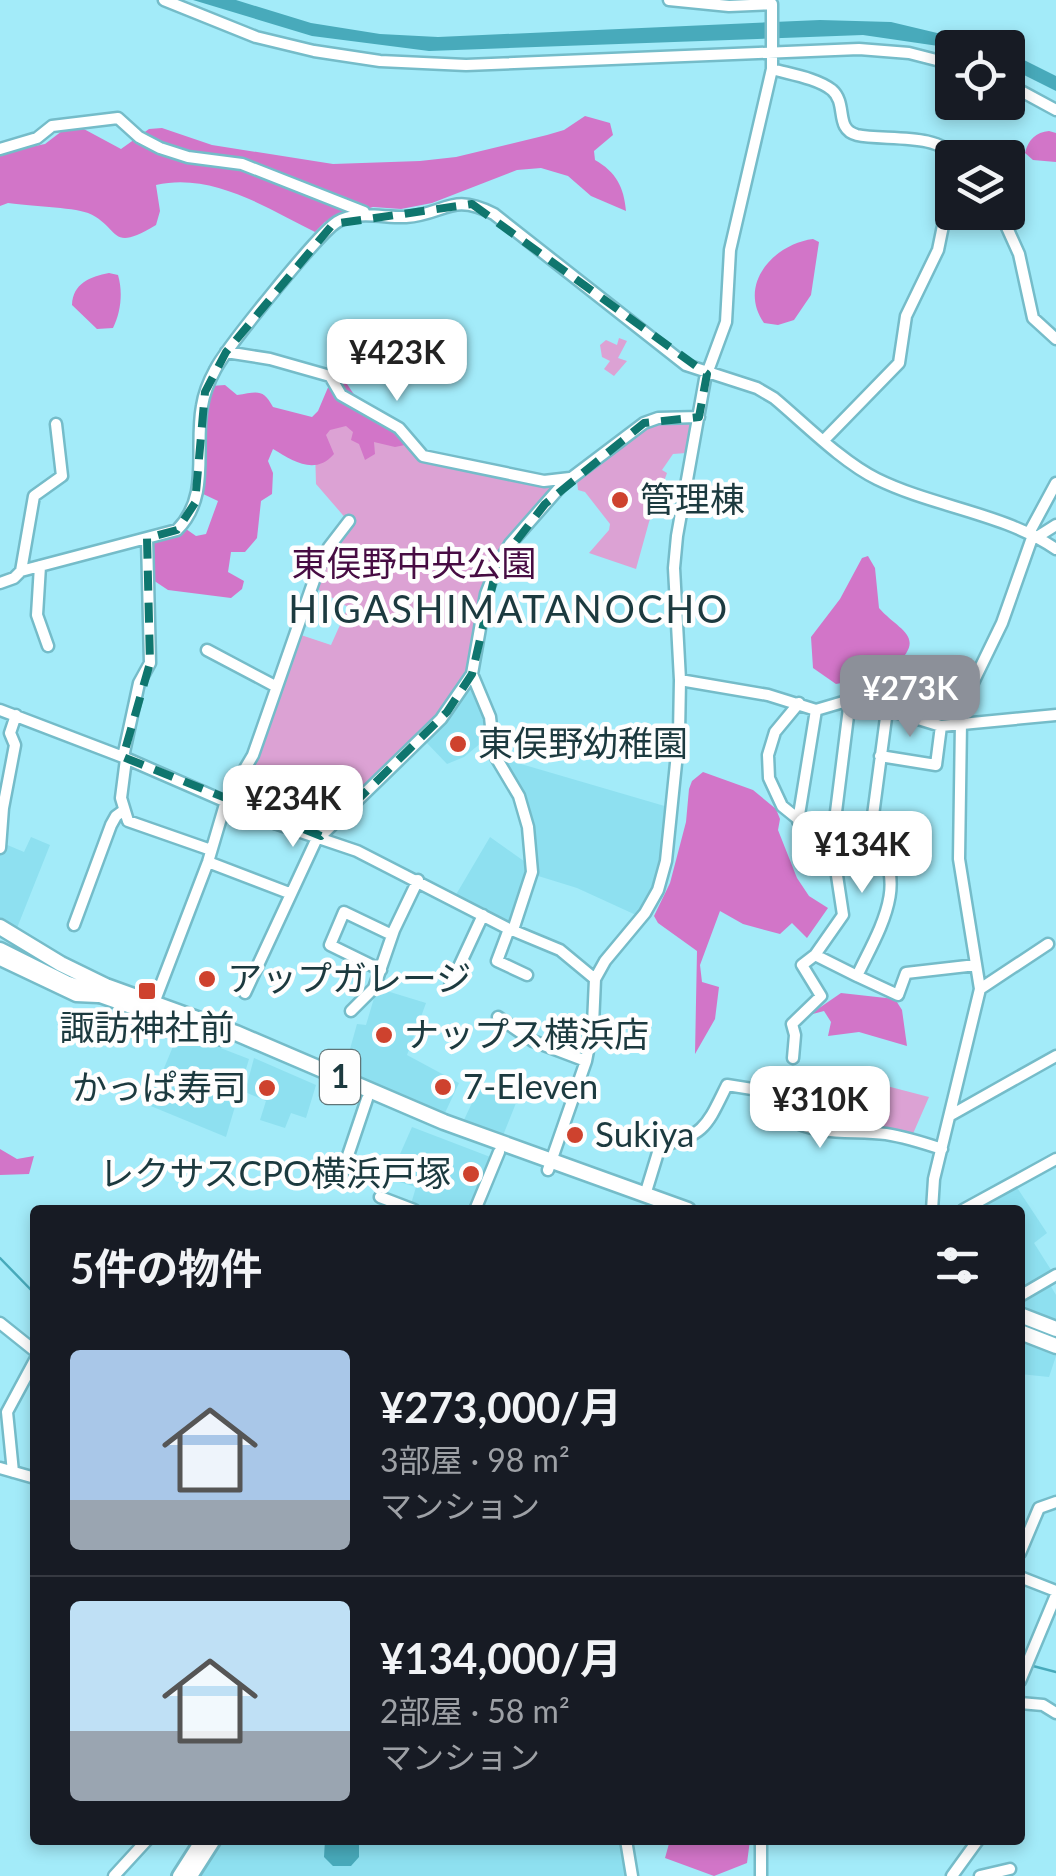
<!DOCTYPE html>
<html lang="ja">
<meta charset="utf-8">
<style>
:root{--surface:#171b24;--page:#242831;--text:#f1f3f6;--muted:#9ea1a6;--line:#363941;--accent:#8c9099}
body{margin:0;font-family:Lato,"Noto Sans JP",sans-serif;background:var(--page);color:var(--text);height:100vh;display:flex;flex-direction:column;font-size:38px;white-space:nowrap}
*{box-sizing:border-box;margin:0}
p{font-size:32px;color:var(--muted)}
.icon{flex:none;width:55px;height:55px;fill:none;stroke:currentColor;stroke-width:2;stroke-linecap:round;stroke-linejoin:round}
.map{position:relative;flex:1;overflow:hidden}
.sheet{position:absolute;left:30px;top:1205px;width:995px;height:640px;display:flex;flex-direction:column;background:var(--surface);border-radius:10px;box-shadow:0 5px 15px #0003}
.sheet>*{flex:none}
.buttons{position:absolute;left:935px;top:30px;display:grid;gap:20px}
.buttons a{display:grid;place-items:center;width:90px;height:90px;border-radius:10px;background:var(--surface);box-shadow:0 5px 15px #0003;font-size:50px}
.price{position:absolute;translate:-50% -85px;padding:0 22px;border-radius:20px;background:#fff;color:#222;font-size:32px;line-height:65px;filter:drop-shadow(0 2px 5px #0008)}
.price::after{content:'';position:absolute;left:50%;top:60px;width:30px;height:22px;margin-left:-15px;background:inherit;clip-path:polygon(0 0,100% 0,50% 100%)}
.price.on{background:var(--accent);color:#fff}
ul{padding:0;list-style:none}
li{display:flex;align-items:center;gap:30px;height:250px;padding:0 40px}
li+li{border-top:2px solid var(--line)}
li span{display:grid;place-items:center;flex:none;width:280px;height:200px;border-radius:10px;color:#555}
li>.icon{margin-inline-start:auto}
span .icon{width:120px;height:120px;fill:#fffc;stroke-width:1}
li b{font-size:42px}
h2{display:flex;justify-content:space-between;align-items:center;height:120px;padding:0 40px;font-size:42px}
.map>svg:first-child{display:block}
.built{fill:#8ee0f0}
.green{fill:#dca2d4}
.forest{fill:#d275c8}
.water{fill:#48aabb}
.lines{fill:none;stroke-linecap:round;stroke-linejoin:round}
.stream{stroke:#48aabb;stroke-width:2.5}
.minor-casing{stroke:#75bcc9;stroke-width:15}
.major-casing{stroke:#75bcc9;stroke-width:18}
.highway-casing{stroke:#75bcc9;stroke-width:19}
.minor{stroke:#fff;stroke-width:10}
.major{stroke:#fff;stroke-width:12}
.highway{stroke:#fff;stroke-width:14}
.marked{fill:none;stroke:#0f766e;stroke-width:8;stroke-dasharray:20 12;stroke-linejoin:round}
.poi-dot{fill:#ce422e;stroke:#fefefe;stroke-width:4}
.labels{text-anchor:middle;stroke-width:9;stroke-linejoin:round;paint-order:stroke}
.shield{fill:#fefefe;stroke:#607578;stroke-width:2.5}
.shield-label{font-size:32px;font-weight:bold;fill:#1c3a3f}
.poi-label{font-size:35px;fill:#1c3a3f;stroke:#fefefe;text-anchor:start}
.park-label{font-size:35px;fill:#470c43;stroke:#fefefe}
.neighbourhood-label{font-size:38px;letter-spacing:2.5px;fill:#1c3a3f;stroke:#fefefe}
</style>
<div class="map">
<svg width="1056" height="1876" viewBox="0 0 1056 1876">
<rect width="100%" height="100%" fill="#a3ebf9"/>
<path class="built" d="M471,681L482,699L487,738L464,757L447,764L425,741L446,719Z
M504,759L668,807L657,876L647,899L636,915L577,888L535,875L516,782Z
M31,837L50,845L17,928L0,918V855L5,844L24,852Z
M490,837L528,864L511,922L507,924L454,898Z
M377,988L426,1003L407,1055L459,1083L444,1115L353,1076L359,1053L350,1049L357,1024L366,1025Z
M179,1032L249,1059L226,1137L141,1102L149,1082L157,1085Z
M254,1058L316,1085L306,1118L291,1113L285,1128L260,1120L266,1101L245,1092Z
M491,1085L518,1098L502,1138L463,1122L478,1090L487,1094Z
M412,1127L493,1158L472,1210L411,1204L416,1187L389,1179Z
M1016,1186L1047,1233L1034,1243L1053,1273L1020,1293V1210H974Z
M1049,1283L1056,1295V1321L1020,1307V1300Z
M1020,1342L1056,1356L1049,1377L1020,1374Z
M222,1840H620L627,1876H200Z"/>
<path class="green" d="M619,338L627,341L618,358L627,361L614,376L604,369L610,361L602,357L600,345L606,340L617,345Z
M380,416L416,452L544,481L571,477L497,566L472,674L447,712L340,816L330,806L285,784L261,815L226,801L238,783L295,633L331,645L348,607L312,586L348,521L316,484L315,449L321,431Z
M691,417L686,453L673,454L662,470L667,473L649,522L636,569L589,553L609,530L610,524L585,492L578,490L577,481L614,445L645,423Z
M873,843L885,864L838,869L836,847Z
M879,1084L929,1097L912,1136L873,1130Z"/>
<path class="forest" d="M585,116L610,123L613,135L594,151L595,160C616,172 624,187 626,211L591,196L568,176L541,168L517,170L432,203L401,209L373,207L325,222L315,232C267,208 212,172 156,185L160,211L156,225C108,254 121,227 88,213C71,207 28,206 8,203L0,206V153L45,144L62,131L82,128L121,149L149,129L162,128L212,145L333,164L420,161L456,157L547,135L564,130Z
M1049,131L1056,133V162L1033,160L1025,153C1028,140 1036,132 1049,131Z
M813,239L819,242L811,295L794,320L778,325L764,323C737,284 774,244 813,239Z
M109,273L118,275C123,292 121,312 113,328L97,329L72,305C73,283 90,277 109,273Z
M337,376L343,378L357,399L382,411L405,445L395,447L374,442L375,454L365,460L359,444L351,440L353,432L346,426L330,430L326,435L334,454C315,476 293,461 273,449L268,461L273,473L272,494L261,501L257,538L245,552H231L228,572L244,581L242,589L231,598L168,590L150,578L153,543L169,539L186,529L196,536L206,534L218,501L201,493C208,458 204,422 211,386L225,385L237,395C257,392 263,388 273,407L312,417L318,411L332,378Z
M868,556L875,568L879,608C899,631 928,636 894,667L860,673L847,682L836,684L813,668L811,637L840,599L862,558Z
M703,772L753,790L776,809L780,819L778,830L797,878L809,896L828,908L807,938L792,923L780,934L743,924L720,911L700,965L702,982L719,987L715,1019L695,1054L697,951L658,923L654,916L670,883L686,822L689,789L692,781Z
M841,993L895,999L902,1010L907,1046L859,1032L828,1036L831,1022L824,1011L809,1015Z
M0,1149L17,1159L34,1156L29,1174L0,1175Z
M670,1840H750L747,1863L714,1876L665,1858Z"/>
<path class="water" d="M193,0H236L311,23L380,34L438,37L820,20L891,22L996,47L952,48L863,35L429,51L312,36Z
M1008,52L1056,76V91L1008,67Z
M325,1840H359V1857L351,1866H333L324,1857Z"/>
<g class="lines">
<path class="stream" d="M0,1258L35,1294
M1033,1666L1056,1672"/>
<defs>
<path id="minor" d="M164,0L256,37L314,51L380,61L466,65L859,49L909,53L952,64
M772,69C789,74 817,78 832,90C848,104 834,129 857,135C883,141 940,132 954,158
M1008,84L1056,110
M0,149L37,138L52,126L118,118L139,137L160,148L188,157L242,164L364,212
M1000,212L1019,254L1033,318L1056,339
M226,352L270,359L330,376L341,395L399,428L423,456L544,481L570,478
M824,440L899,363L906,316L938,250L952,182
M1029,533L1056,483
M1037,537L1056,525
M40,566L37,615L48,646
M21,571L34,496L62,476L56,424
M0,583L14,578L21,571L177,530C211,496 194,449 202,406C204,393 209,381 215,370C226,348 319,233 337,222C357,210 384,218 406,217C446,214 451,192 494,214L686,365L757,388L774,398C804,423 842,462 877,479C934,507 1003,513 1056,549
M207,650L275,686
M472,674L490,717L494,754L519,796L528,827L532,872L513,930
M680,680L768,695L816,710L850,700L863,702L941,726L1056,715
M799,703L775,732L768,755L769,778L782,806L829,844L836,869L843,915L815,955L857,976C877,933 914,879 870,838L887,710
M0,710L123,757L277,824L357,851L507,928L560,950L595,979
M880,756L936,765L941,726
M123,757L139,683L150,663L147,538
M126,759L121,798L128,821L211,850
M798,821L816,710
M321,836L441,719L472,674L486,594L497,566L510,544L562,485L644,423L658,418L699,417
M830,844L870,838
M832,844L850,700
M0,848L3,808L15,745L10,733L16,715
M208,862L289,893
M74,925L111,825L116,816L123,811
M509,929L497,961L527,975
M0,960L76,996L98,997
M381,970L330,945L344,912L392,935
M857,976L898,995L906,973L976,965
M450,986L483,915
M980,989L1048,944
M245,993L318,836
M154,1003L208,862L226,801L253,755L319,566L329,547L349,521
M351,1011L374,988L394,930L418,880
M498,1017L533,1041L586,1061
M793,1058L795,1035L792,1024L821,996L802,965L815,955
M951,1115L1056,1056
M548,1170L586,1061L593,1025L595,979L605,961L645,913L658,890L666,861L679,734L680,680L674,568L677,536L705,379L726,322L730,250L772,69V4L729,6L669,0
M339,1182L367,1099
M645,1195L660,1146C706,1135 707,1125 727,1085L784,1094L788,1097L790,1120C820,1136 853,1130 886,1134C905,1137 924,1143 942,1149
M380,1197L414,1210
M475,1210L499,1152
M932,1210L934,1179L980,989L959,859L961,722L968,693L1002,623L1033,535
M963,1210L1056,1159
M1020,1296L1056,1275
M0,1323L35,1351
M0,1468L35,1478
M13,1472L7,1412L35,1360
M1020,1553L1039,1508L1056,1502
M1020,1577L1056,1591
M1020,1681L1056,1595
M1020,1703L1043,1705L1056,1713
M626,1840L632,1876
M114,1876L147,1840
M761,1876V1840
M952,1876L978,1840
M980,1876L1010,1869"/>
<path id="major" d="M179,1876L202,1840
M191,1876L214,1840"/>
<path id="highway" d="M0,927L61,964L106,986L236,1033L444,1122L688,1210
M0,950L66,983L222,1038
M1020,1315L1056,1329
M1020,1332L1056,1346"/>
</defs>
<use href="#minor" class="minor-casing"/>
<use href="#major" class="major-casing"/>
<use href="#highway" class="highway-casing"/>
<use href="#minor" class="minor"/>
<use href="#major" class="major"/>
<use href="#highway" class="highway"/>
</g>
<path class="marked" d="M472,204L707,374L699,417L644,423L545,504L497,566L472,674L447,712L321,836L123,757L150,663L147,538L177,530L195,503L205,392L226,352L333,224Z"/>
<g class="poi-dot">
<circle cx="620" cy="500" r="10"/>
<circle cx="458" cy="744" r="10"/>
<circle cx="207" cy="979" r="10"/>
<rect x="137" y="981" width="20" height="20" rx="5"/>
<circle cx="384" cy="1035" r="10"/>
<circle cx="443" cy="1087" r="10"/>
<circle cx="267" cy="1088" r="10"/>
<circle cx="575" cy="1135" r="10"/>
<circle cx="471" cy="1174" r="10"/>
</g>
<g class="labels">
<rect class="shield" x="320" y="1050" width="40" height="54" rx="8"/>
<g class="shield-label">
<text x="340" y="1088">1</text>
</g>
<g class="poi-label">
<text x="640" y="512">管理棟</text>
<text x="478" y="756">東俣野幼稚園</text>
<text x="227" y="991">アップガレージ</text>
<text x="147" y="1040" text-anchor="middle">諏訪神社前</text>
<text x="404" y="1047">ナップス横浜店</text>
<text x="463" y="1099">7-Eleven</text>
<text x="247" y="1100" text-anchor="end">かっぱ寿司</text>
<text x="595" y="1147">Sukiya</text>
<text x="451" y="1186" text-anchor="end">レクサスCPO横浜戸塚</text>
</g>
<g class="park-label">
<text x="414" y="576">東俣野中央公園</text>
</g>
<g class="neighbourhood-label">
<text x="509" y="623">HIGASHIMATANOCHO</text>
</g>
</g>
</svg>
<div class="buttons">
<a><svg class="icon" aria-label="locate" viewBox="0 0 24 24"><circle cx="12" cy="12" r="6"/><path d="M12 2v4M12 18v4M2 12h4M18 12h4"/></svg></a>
<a><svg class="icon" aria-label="layers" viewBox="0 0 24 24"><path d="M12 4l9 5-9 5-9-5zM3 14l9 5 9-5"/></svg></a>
</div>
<b class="price" style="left:397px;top:404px">¥423K</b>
<b class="price on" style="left:910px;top:740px">¥273K</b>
<b class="price" style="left:293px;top:850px">¥234K</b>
<b class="price" style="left:862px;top:896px">¥134K</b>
<b class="price" style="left:820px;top:1151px">¥310K</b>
<section class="sheet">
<h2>5件の物件<svg class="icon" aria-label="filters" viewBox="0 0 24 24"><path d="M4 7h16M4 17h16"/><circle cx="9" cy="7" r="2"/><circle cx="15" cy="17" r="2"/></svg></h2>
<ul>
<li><span style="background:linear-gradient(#a9c7e8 75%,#9aa5b1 0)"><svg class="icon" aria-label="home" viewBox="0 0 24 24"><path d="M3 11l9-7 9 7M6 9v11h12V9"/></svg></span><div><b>¥273,000/月</b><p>3部屋 · 98 m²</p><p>マンション</p></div></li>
<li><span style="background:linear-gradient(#bfe0f5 65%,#9aa5b1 0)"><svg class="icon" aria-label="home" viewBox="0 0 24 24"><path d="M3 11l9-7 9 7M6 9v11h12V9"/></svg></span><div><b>¥134,000/月</b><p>2部屋 · 58 m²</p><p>マンション</p></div></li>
</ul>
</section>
</div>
